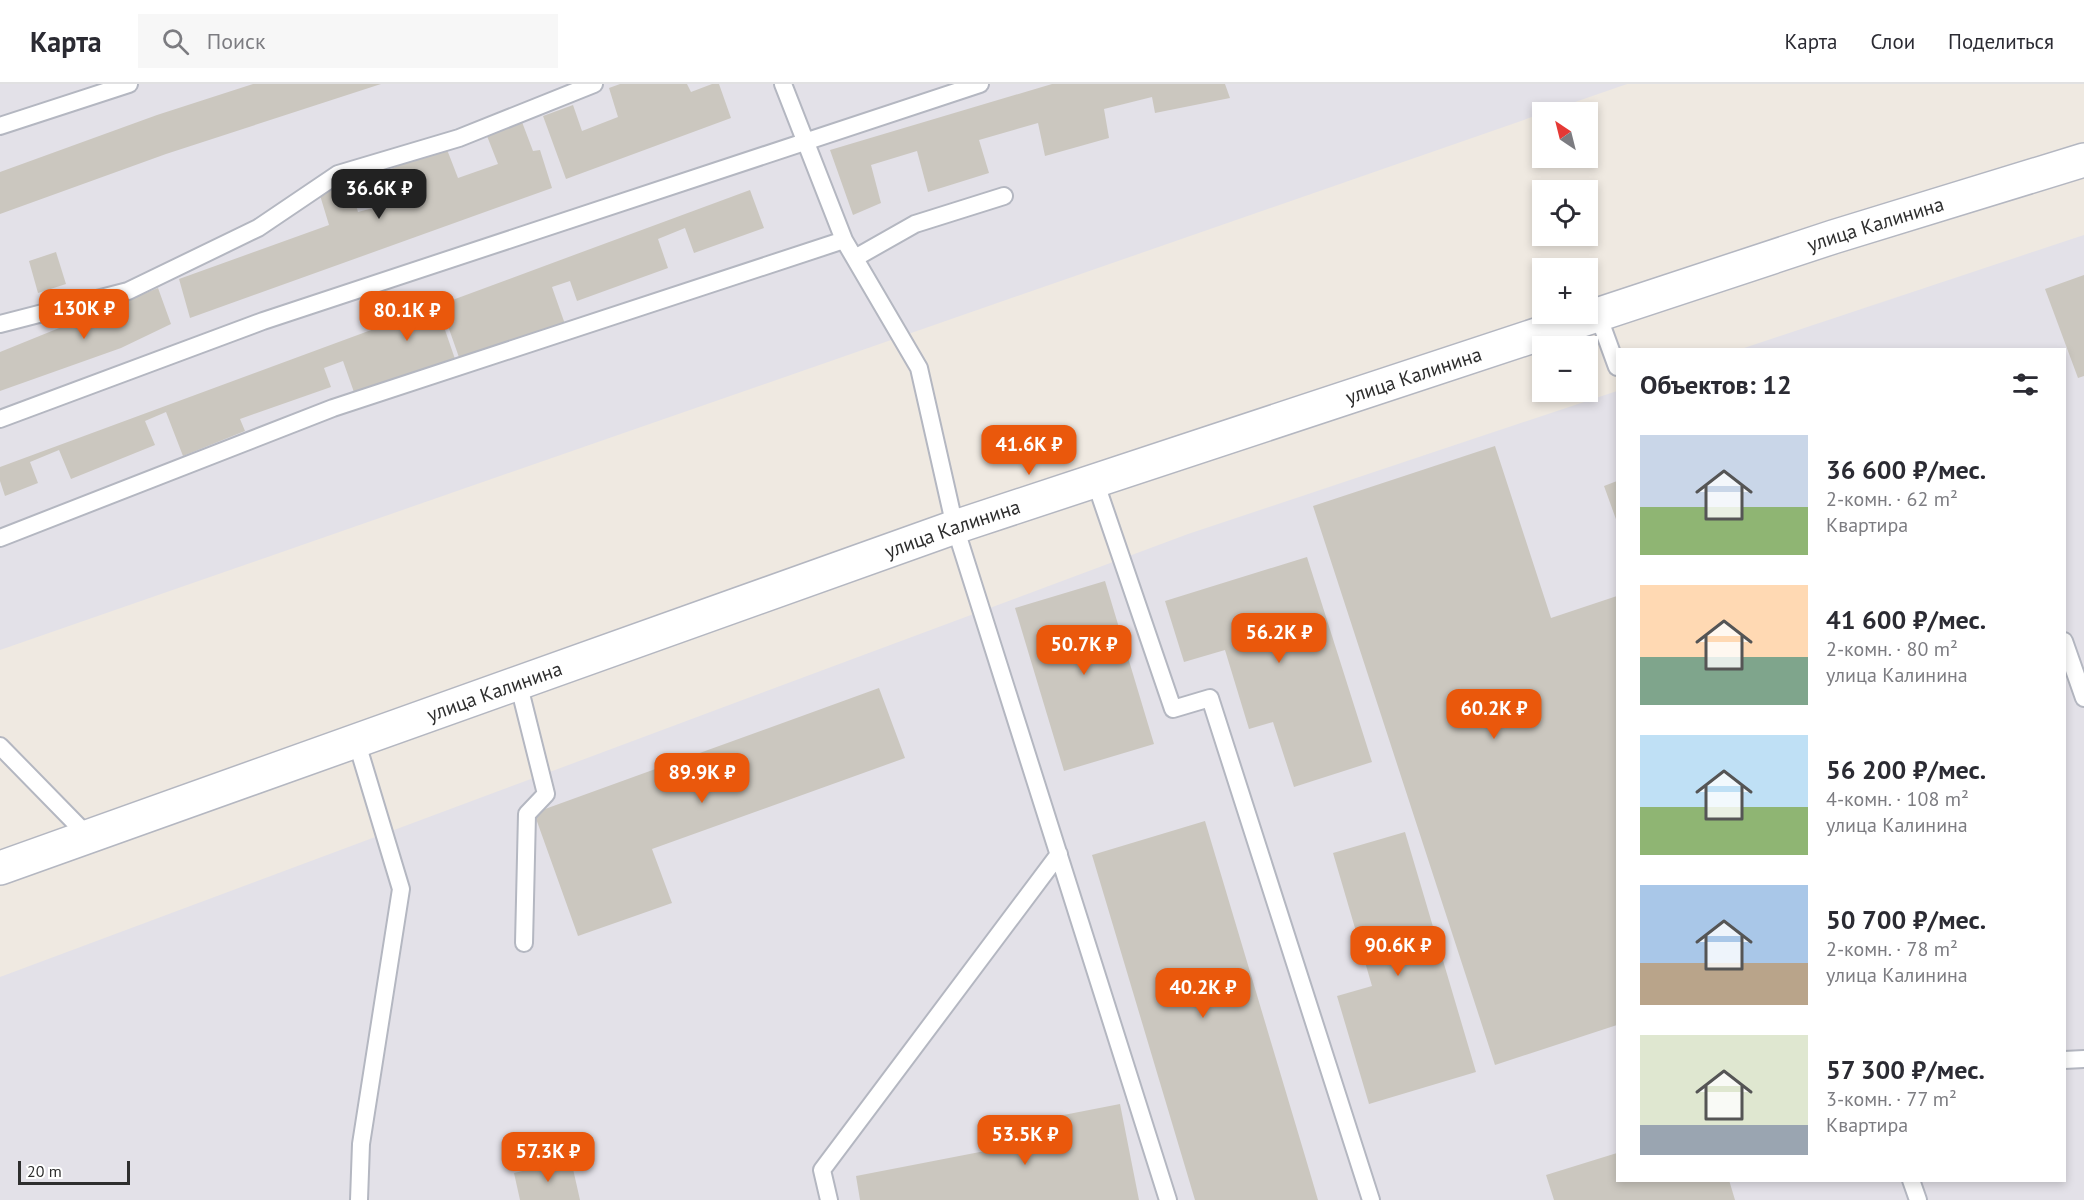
<!DOCTYPE html>
<html lang="ru">
<meta charset="utf-8">
<style>
:root{--surface:#fff;--page:#f7f7f7;--text:#2b2b33;--muted:#7c7c81;--line:#e1e1e2;--accent:#ea580c}
body{margin:0;font-family:"PT Sans",sans-serif;background:var(--page);color:var(--text);height:100vh;display:flex;flex-direction:column;font-size:22px;white-space:nowrap}
*{box-sizing:border-box;margin:0}
p{font-size:20px;color:var(--muted)}
.icon{flex:none;width:33px;height:33px;fill:none;stroke:currentColor;stroke-width:2;stroke-linecap:round;stroke-linejoin:round}
.map{position:relative;flex:1;overflow:hidden}
.drawer{position:absolute;left:1616px;top:264px;width:450px;height:834px;display:flex;flex-direction:column;background:var(--surface);border-radius:0px;box-shadow:0 3px 9px #0003}
.drawer>*{flex:none}
.needle{width:39px;rotate:325deg}
.tools{position:absolute;left:1532px;top:18px;display:grid;gap:12px}
.tools a{display:grid;place-items:center;width:66px;height:66px;border-radius:0px;background:var(--surface);box-shadow:0 3px 9px #0003;font-size:30px}
.scale{position:absolute;left:18px;bottom:15px;width:112px;box-sizing:border-box;padding-left:6px;border:3px solid #2e2e2e;border-top:0;font-size:16px;line-height:21px;white-space:nowrap;color:#2e2e2e;-webkit-text-stroke:4px #fff;paint-order:stroke}
.price{position:absolute;translate:-50% -51px;padding:0 14px;border-radius:12px;background:var(--accent);color:#fff;font-size:20px;line-height:39px;filter:drop-shadow(0 2px 3px #0008)}
.price::after{content:'';position:absolute;left:50%;top:36px;width:18px;height:14px;margin-left:-9px;background:inherit;clip-path:polygon(0 0,100% 0,50% 100%)}
.price.selected{background:#222;color:#fff}
ul{padding:0;list-style:none}
li{display:flex;align-items:center;gap:18px;height:150px;padding:0 24px}
li span{display:grid;place-items:center;flex:none;width:168px;height:120px;border-radius:0px;color:#555}
li>.icon{margin-inline-start:auto}
span .icon{width:72px;height:72px;fill:#fffc;stroke-width:1}
li b{font-size:26px}
h2{display:flex;justify-content:space-between;align-items:center;height:72px;padding:0 24px;font-size:26px}
header{display:flex;align-items:center;gap:36px;box-sizing:border-box;height:84px;padding:0 30px;background:var(--surface);border-bottom:2px solid var(--line)}
header strong{font-size:28px}
nav{display:flex;gap:33px;margin-inline-start:auto;font-size:21px}
.search{width:420px;height:54px;background:var(--page);display:flex;align-items:center;gap:15px;box-sizing:border-box;padding:0 21px;border-radius:0px;color:var(--muted);font-size:22px}
.map>svg:first-child{display:block}
.industrial{fill:#e3e1e8}
.building{fill:#cbc7bf}
.lines{fill:none;stroke-linecap:round;stroke-linejoin:round}
.service-casing{stroke:#b4b7c1;stroke-width:20}
.tertiary-casing{stroke:#b4b7c1;stroke-width:36}
.service{stroke:#fff;stroke-width:16}
.tertiary{stroke:#fff;stroke-width:33}
.labels{text-anchor:middle;stroke-width:4.5;stroke-linejoin:round;paint-order:stroke}
.street-label{font-size:20px;fill:#2e2e2e;stroke:#fff}
</style>
<header>
<strong>Карта</strong>
<div class="search"><svg class="icon" aria-label="search" viewBox="0 0 24 24"><circle cx="10" cy="10" r="6"/><path d="M15 15l6 6"/></svg>Поиск</div>
<nav><a>Карта</a><a>Слои</a><a>Поделиться</a></nav>
</header>
<div class="map">
<svg width="2084" height="1116" viewBox="0 0 2084 1116">
<rect width="100%" height="100%" fill="#efe9e1"/>
<path class="industrial" d="M0,0H1627L0,566Z
M2084,151V1116H0V893L1188,450L1617,307V1096H2064V266L1741,265Z"/>
<path class="building" d="M253,0H381L166,70L0,130V88L157,31Z
M620,0H687L691,8L712,0H719L731,34L566,95L543,32L573,21L582,47L618,33L609,4Z
M1052,0H1225L1230,14L1155,29L1152,13L1104,25L1109,54L1045,72L1038,39L979,56L989,89L928,108L917,67L871,81L881,119L853,131L830,66Z
M522,38L533,67L540,66L552,104L190,234L179,195L329,141L319,108L349,97L358,128L388,120L378,90L446,63L458,94L498,80L487,52Z
M750,106L764,144L694,169L685,144L658,155L668,184L577,217L570,197L552,203L566,243L461,279L448,242L444,243L455,275L355,311L343,277L324,284L331,303L240,335L245,347L183,372L166,328L145,337L155,361L71,395L59,366L30,378L38,399L5,412L0,397V383Z
M56,168L66,200L38,209L29,177Z
M2084,191V292L2078,294L2045,205Z
M158,204L171,240L121,264L0,307V268Z
M1495,362L1551,534L1617,512V941L1495,981L1313,422Z
M1617,397V438L1604,402Z
M1307,473L1372,678L1294,703L1273,638L1249,645L1225,566L1184,578L1165,517Z
M1105,497L1154,660L1064,687L1015,524Z
M879,604L905,674L652,765L672,819L578,852L534,729Z
M1205,737L1305,1072L1318,1116H1195L1092,771Z
M1405,748L1476,988L1369,1020L1337,912L1372,902L1333,769Z
M1120,1020L1139,1116H860L856,1092L1016,1061L1012,1041Z
M1617,1069V1096H1729L1735,1116H1554L1546,1091Z
M571,1076L580,1116H520L514,1089Z"/>
<g class="lines">
<defs>
<path id="service" d="M783,0L844,156L919,284L955,443L1168,1116
M0,42L129,0
M855,174L915,140L1004,112
M1598,231L1617,283
M0,240L128,207L258,144L338,90L459,54L594,0
M0,335L263,237L980,0
M1095,397L1173,625L1210,614L1371,1116
M0,454L333,324L844,156
M2064,557L2084,614
M518,598L546,710L527,730L524,859
M356,656L401,805L361,1060L359,1116
M0,662L88,752
M2064,976L2084,975
M1911,1096L1918,1116
M829,1116L822,1086L1059,770"/>
<g id="tertiary">
<path id="s1" d="M0,784L955,443L1833,153L2084,76"/>
</g>
</defs>
<use href="#service" class="service-casing"/>
<use href="#tertiary" class="tertiary-casing"/>
<use href="#service" class="service"/>
<use href="#tertiary" class="tertiary"/>
</g>
<g class="labels">
<g class="street-label">
<text dy="7" stroke="none"><textPath href="#s1" startOffset="1983">улица Калинина</textPath></text>
<text dy="7" stroke="none"><textPath href="#s1" startOffset="1497">улица Калинина</textPath></text>
<text dy="7" stroke="none"><textPath href="#s1" startOffset="1011">улица Калинина</textPath></text>
<text dy="7" stroke="none"><textPath href="#s1" startOffset="525">улица Калинина</textPath></text>
</g>
</g>
</svg>
<div class="tools">
<a><svg class="needle" viewBox="-14 -14 28 28"><path d="M0-13l5 13h-10z" fill="#e53935"/><path d="M0 13l5-13h-10z" fill="#7c7c81"/></svg></a>
<a><svg class="icon" aria-label="locate" viewBox="0 0 24 24"><circle cx="12" cy="12" r="6"/><path d="M12 2v4M12 18v4M2 12h4M18 12h4"/></svg></a>
<a>+</a>
<a>−</a>
</div>
<div class="scale">20 m</div>
<b class="price selected" style="left:379px;top:136px">36.6K ₽</b>
<b class="price" style="left:84px;top:256px">130K ₽</b>
<b class="price" style="left:407px;top:258px">80.1K ₽</b>
<b class="price" style="left:1029px;top:392px">41.6K ₽</b>
<b class="price" style="left:1279px;top:580px">56.2K ₽</b>
<b class="price" style="left:1084px;top:592px">50.7K ₽</b>
<b class="price" style="left:1494px;top:656px">60.2K ₽</b>
<b class="price" style="left:702px;top:720px">89.9K ₽</b>
<b class="price" style="left:1398px;top:893px">90.6K ₽</b>
<b class="price" style="left:1203px;top:935px">40.2K ₽</b>
<b class="price" style="left:1025px;top:1082px">53.5K ₽</b>
<b class="price" style="left:548px;top:1099px">57.3K ₽</b>
<section class="drawer">
<h2>Объектов: 12<svg class="icon" aria-label="filters" viewBox="0 0 24 24"><path d="M4 7h16M4 17h16"/><circle cx="9" cy="7" r="2"/><circle cx="15" cy="17" r="2"/></svg></h2>
<ul>
<li><span style="background:linear-gradient(#c9d6e8 60%,#8fb573 0)"><svg class="icon" aria-label="home" viewBox="0 0 24 24"><path d="M3 11l9-7 9 7M6 9v11h12V9"/></svg></span><div><b>36 600 ₽/мес.</b><p>2-комн. · 62 m²</p><p>Квартира</p></div></li>
<li><span style="background:linear-gradient(#ffd9b3 60%,#7fa58c 0)"><svg class="icon" aria-label="home" viewBox="0 0 24 24"><path d="M3 11l9-7 9 7M6 9v11h12V9"/></svg></span><div><b>41 600 ₽/мес.</b><p>2-комн. · 80 m²</p><p>улица Калинина</p></div></li>
<li><span style="background:linear-gradient(#bfe0f5 60%,#8fb573 0)"><svg class="icon" aria-label="home" viewBox="0 0 24 24"><path d="M3 11l9-7 9 7M6 9v11h12V9"/></svg></span><div><b>56 200 ₽/мес.</b><p>4-комн. · 108 m²</p><p>улица Калинина</p></div></li>
<li><span style="background:linear-gradient(#a9c7e8 65%,#b9a48a 0)"><svg class="icon" aria-label="home" viewBox="0 0 24 24"><path d="M3 11l9-7 9 7M6 9v11h12V9"/></svg></span><div><b>50 700 ₽/мес.</b><p>2-комн. · 78 m²</p><p>улица Калинина</p></div></li>
<li><span style="background:linear-gradient(#dfe7d0 75%,#9aa5b1 0)"><svg class="icon" aria-label="home" viewBox="0 0 24 24"><path d="M3 11l9-7 9 7M6 9v11h12V9"/></svg></span><div><b>57 300 ₽/мес.</b><p>3-комн. · 77 m²</p><p>Квартира</p></div></li>
</ul>
</section>
</div>
